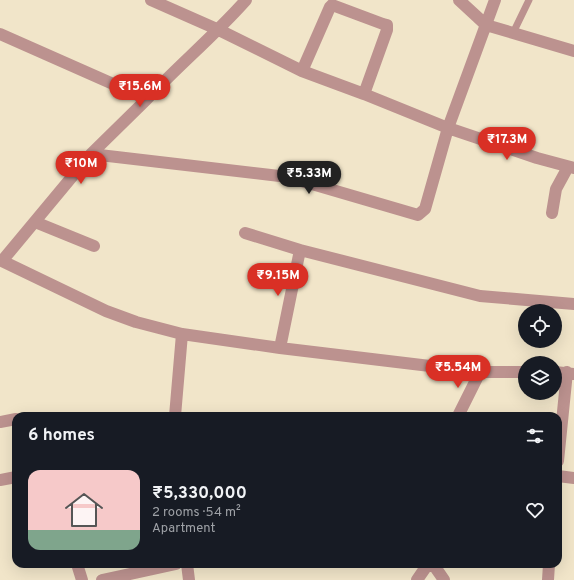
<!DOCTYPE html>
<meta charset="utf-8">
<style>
:root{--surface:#171b24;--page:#242831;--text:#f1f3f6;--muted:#9ea1a6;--line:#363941;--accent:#d93025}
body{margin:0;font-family:Overpass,sans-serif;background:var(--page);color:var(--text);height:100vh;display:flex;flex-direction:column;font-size:15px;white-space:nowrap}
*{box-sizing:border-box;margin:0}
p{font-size:13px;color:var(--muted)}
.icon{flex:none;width:22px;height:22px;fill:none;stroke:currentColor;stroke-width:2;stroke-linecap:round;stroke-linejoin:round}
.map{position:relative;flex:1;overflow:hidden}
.sheet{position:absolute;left:12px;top:412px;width:550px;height:156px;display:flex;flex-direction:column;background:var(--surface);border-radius:12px;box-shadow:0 4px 16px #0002}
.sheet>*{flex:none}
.tools{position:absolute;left:518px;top:304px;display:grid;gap:8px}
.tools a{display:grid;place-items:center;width:44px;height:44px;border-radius:50%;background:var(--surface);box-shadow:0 4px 16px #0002;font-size:20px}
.price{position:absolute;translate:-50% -34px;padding:0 9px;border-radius:14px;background:var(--accent);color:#fff;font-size:13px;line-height:26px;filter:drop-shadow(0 1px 2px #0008)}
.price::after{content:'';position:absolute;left:50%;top:24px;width:12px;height:9px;margin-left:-6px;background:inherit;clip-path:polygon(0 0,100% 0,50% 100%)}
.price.on{background:#222;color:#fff}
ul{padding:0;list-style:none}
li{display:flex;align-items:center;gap:12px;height:100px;padding:0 16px}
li+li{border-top:1px solid var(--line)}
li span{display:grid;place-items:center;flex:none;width:112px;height:80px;border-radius:12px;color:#555}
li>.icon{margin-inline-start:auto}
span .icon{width:48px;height:48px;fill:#fffc;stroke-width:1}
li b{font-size:17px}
h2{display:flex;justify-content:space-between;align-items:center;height:48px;padding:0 16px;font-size:17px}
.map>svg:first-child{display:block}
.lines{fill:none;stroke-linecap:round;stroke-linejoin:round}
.lane{stroke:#bc928f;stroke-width:7}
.street{stroke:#bc928f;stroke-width:12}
</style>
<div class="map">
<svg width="574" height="580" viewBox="0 0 574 580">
<rect width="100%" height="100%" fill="#f1e5c9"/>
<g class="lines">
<path class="lane" d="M513,33L529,0"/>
<path class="street" d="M151,0L219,30L302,71L364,94L448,128L495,0
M459,0L486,25L574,51
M0,34L147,99C179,65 215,35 246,0
M302,71L330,7L332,5L383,24L387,25V30L364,94
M91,154L288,177L418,215L425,209L448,128L537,158L574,168
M552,213L556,189L568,167
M35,222L94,246
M245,233L300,250L480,296L574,304
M0,260L106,311L136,322L182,334L280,348L480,372H525
M2,261L91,154L147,99
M280,348L300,250
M555,372L574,374
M175,416L182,334
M458,416L480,372
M0,422L16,419
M558,461L567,372
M558,476L574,478
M0,480L16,477
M77,564L82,580
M187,564L189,580
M433,564L444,580
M102,580L176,564
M417,580L428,564
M548,580L549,564"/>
</g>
</svg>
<div class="tools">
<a><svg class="icon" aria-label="locate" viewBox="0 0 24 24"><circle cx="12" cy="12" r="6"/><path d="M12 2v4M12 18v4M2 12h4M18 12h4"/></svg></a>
<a><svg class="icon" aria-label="layers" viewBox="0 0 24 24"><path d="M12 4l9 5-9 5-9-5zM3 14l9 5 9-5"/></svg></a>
</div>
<b class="price" style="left:140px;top:108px">₹15.6M</b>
<b class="price" style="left:507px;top:161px">₹17.3M</b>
<b class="price" style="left:81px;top:185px">₹10M</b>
<b class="price on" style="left:309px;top:195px">₹5.33M</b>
<b class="price" style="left:278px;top:297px">₹9.15M</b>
<b class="price" style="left:458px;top:389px">₹5.54M</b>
<section class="sheet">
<h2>6 homes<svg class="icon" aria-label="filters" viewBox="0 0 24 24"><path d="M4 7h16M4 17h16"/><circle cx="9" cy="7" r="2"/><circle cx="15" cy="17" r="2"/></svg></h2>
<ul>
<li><span style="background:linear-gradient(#f6c9c9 75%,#7fa58c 0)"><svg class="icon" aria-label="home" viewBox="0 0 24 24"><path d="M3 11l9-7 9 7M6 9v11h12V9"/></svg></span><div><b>₹5,330,000</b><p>2 rooms · 54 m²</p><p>Apartment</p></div><svg class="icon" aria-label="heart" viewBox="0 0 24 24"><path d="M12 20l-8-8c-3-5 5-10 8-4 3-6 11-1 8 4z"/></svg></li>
</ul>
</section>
</div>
